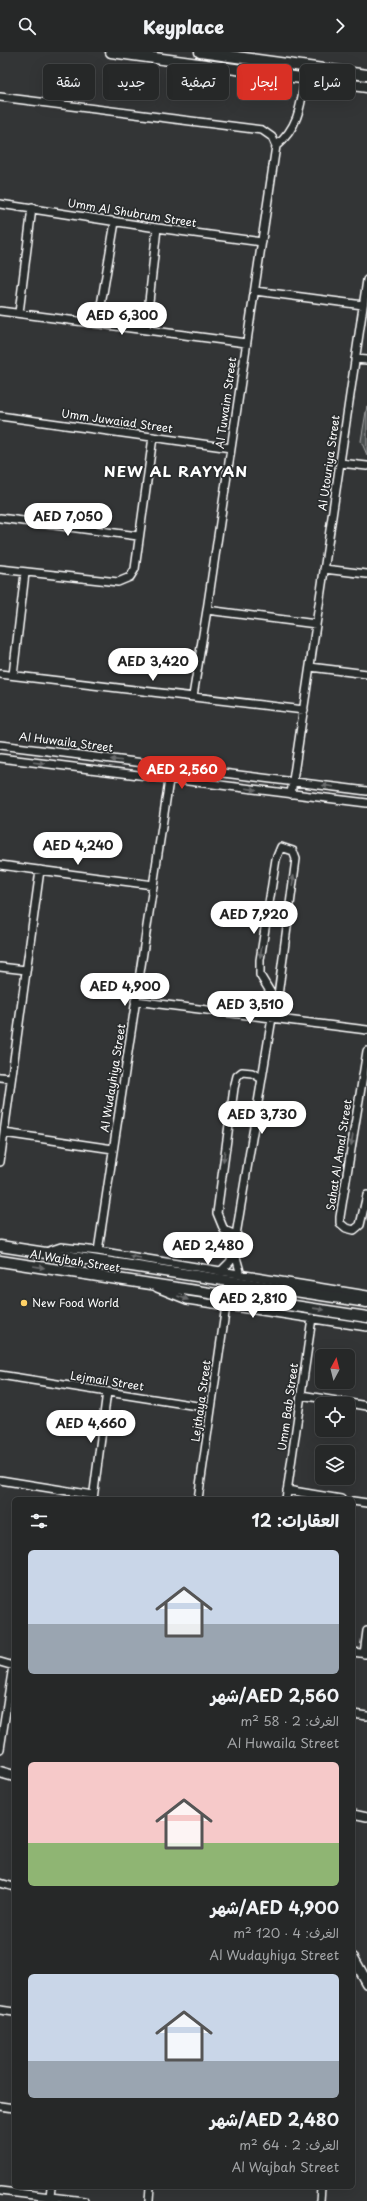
<!DOCTYPE html>
<html lang="ar">
<meta charset="utf-8">
<style>
:root{--surface:#262828;--page:#323434;--text:#f1f3f6;--muted:#a4a6a8;--line:#424445;--accent:#d93025}
body{margin:0;font-family:"Playpen Sans","Playpen Sans Arabic",sans-serif;background:var(--page);color:var(--text);direction:rtl;height:100vh;display:flex;flex-direction:column;font-size:15px;white-space:nowrap}
*{box-sizing:border-box;margin:0}
p{font-size:13px;color:var(--muted)}
.icon{flex:none;width:22px;height:22px;fill:none;stroke:currentColor;stroke-width:2;stroke-linecap:round;stroke-linejoin:round}
.map{position:relative;flex:1;overflow:hidden;direction:ltr}
.drawer{position:absolute;left:12px;top:1445px;width:343px;height:692px;display:flex;flex-direction:column;background:var(--surface);border-radius:6px;box-shadow:0 4px 16px #0002,0 0 0 1px var(--line);direction:rtl}
.drawer>*{flex:none}
.hud{position:absolute;left:12px;top:12px;width:343px;height:36px;direction:rtl;display:flex;gap:8px}
.needle{width:26px;rotate:7deg}
.buttons{position:absolute;left:315px;top:1297px;display:grid;gap:8px}
.buttons a{display:grid;place-items:center;width:40px;height:40px;border-radius:6px;background:var(--surface);box-shadow:0 4px 16px #0002,0 0 0 1px var(--line);font-size:20px}
.price{position:absolute;translate:-50% -34px;padding:0 9px;border-radius:14px;background:#fff;color:#222;font-size:13px;line-height:26px;filter:drop-shadow(0 1px 2px #0008)}
.price::after{content:'';position:absolute;left:50%;top:24px;width:12px;height:9px;margin-left:-6px;background:inherit;clip-path:polygon(0 0,100% 0,50% 100%)}
.price.selected{background:var(--accent);color:#fff}
ul{padding:0;list-style:none}
li{display:grid;align-content:center;gap:8px;height:212px;padding:0 16px}
li span{display:grid;place-items:center;height:124px;border-radius:6px;color:#555}
li>.icon{margin-inline-start:auto}
span .icon{width:72px;height:72px;fill:#fffc;stroke-width:1}
li b{font-size:17px}
h2{display:flex;justify-content:space-between;align-items:center;height:48px;padding:0 16px;font-size:17px}
.chip{padding:0 14px;border-radius:6px;background:var(--surface);box-shadow:0 4px 16px #0002,0 0 0 1px var(--line);font-size:14px;line-height:36px}
.chip.selected{background:var(--accent);color:#fff}
header{display:flex;justify-content:space-between;align-items:center;height:52px;padding:0 16px;background:var(--surface);font-size:18px;font-weight:800}
.map>svg:first-child{display:block}
.green{fill:#4c4f50;stroke:#a6a7a8}
.lines{fill:none;stroke-linecap:round;stroke-linejoin:round}
.street-casing{stroke:#fff;stroke-width:10}
.secondary-casing{stroke:#fff;stroke-width:13}
.street{stroke:#2a2d2e;stroke-width:7}
.secondary{stroke:#2a2d2e;stroke-width:10}
.oneway{fill:#6a6c6d}
.poi-dot{fill:#ffd166;stroke:#2a2d2e;stroke-width:1.5}
.labels{text-anchor:middle;stroke-width:3.5;stroke-linejoin:round;paint-order:stroke}
.street-label{font-size:11px;fill:#fff;stroke:#2a2d2e}
.poi-label{font-size:11px;fill:#fff;stroke:#2a2d2e;text-anchor:start}
.district-label{font-size:15px;font-weight:bold;letter-spacing:1px;fill:#fff;stroke:#2a2d2e}
</style>
<header><svg class="icon" aria-label="forward" viewBox="0 0 24 24"><path d="M9 5l7 7-7 7"/></svg>Keyplace<svg class="icon" aria-label="search" viewBox="0 0 24 24"><circle cx="10" cy="10" r="6"/><path d="M15 15l6 6"/></svg></header>
<div class="map">
<svg width="367" height="2149" viewBox="0 0 367 2149">
<rect width="100%" height="100%" fill="#333536"/>
<filter id="ink" filterUnits="userSpaceOnUse"><feTurbulence type="fractalNoise" baseFrequency=".025" numOctaves="2"/><feDisplacementMap in="SourceGraphic" scale="8" xChannelSelector="R" yChannelSelector="G"/><feConvolveMatrix kernelMatrix="1 2 1 2 8 2 1 2 1" color-interpolation-filters="sRGB"/></filter>
<g filter="url(#ink)">
<path class="green" d="M367,354V403L361,389Z"/>
<g class="lines">
<defs>
<path id="street" d="M0,45L262,78L272,85L276,94L207,558L193,644
M276,94C302,73 301,46 307,15
M0,152L157,176L262,190
M255,239L363,253
M0,259L246,291
M19,261L32,156
M98,271L115,170
M146,277L157,176
M355,307L367,308
M0,364L231,396
M340,411L367,414
M0,466L138,484
M0,517L118,530L130,525L135,517L153,385
M324,517L367,522
M207,558L316,572
M310,615L367,622
M0,622L304,658
M13,623L25,521
M0,693L367,739
M0,706L367,751
M291,742L367,228
M0,813L153,833
M0,915L26,918
M135,949L367,978
M367,999L340,1165V1171L346,1176L354,1178L360,1173L367,1143
M0,1025L11,1026
M4,1081L113,1097
M0,1110L40,818
M236,1183L224,1178L217,1161L234,1036L237,1024L242,1020L252,1021L262,1027
M98,1199L171,715
M46,1200L61,1195L98,1199L367,1243
M220,1220L230,1210L235,1198
M241,1223L236,1205V1183L272,966L277,951L296,807L293,799L281,795L276,807L260,908V923L277,951
M157,1236L187,1248L367,1275
M0,1323L210,1356
M301,1343L367,1354
M0,1428L93,1443
M287,1438L341,1447
M93,1447L107,1340
M198,1447L226,1254
M286,1447L312,1266
M353,1449L367,1451
M353,1600L367,1602
M364,1602L367,1579
M0,1610L14,1614
M353,1662L367,1664
M0,1697L13,1614
M353,1762L367,1765
M0,1831L14,1835
M0,1958L14,1960
M0,2054L14,2056
M0,2139L84,2149
M50,2145L51,2135
M149,2149L150,2135
M320,2149L321,2135"/>
<path id="secondary" d="M111,0L367,35
M200,0L367,23
M0,1194L367,1250
M0,1209L367,1265
M0,1720L14,1724
M353,1906L367,1931"/>
</defs>
<use href="#street" class="street-casing"/>
<use href="#secondary" class="secondary-casing"/>
<use href="#street" class="street"/>
<use href="#secondary" class="secondary"/>
</g>
<defs><path id="oneway-solid" d="M-6-.8H1V-3.2L6.5 0L1 3.2V.8H-6Z"/></defs>
<g class="oneway">
<use href="#oneway-solid" transform="translate(116 708) rotate(-173)"/>
<use href="#oneway-solid" transform="translate(39 711) rotate(7)"/>
<use href="#oneway-solid" transform="translate(328 734) rotate(-173)"/>
<use href="#oneway-solid" transform="translate(251 737) rotate(7)"/>
<use href="#oneway-solid" transform="translate(293 829) rotate(-82)"/>
<use href="#oneway-solid" transform="translate(261 900) rotate(99)"/>
<use href="#oneway-solid" transform="translate(352 1088) rotate(99)"/>
<use href="#oneway-solid" transform="translate(224 1104) rotate(98)"/>
<use href="#oneway-solid" transform="translate(135 1205) rotate(-170)"/>
<use href="#oneway-solid" transform="translate(39 1215) rotate(9)"/>
<use href="#oneway-solid" transform="translate(183 1246) rotate(20)"/>
<use href="#oneway-solid" transform="translate(319 1257) rotate(8)"/>
</g>
</g>
<circle class="poi-dot" cx="24" cy="1251" r="4"/>
<g class="labels">
<g class="street-label">
<text transform="translate(132 161) rotate(9)" y="4">Umm Al Shubrum Street</text>
<text transform="translate(226 351) rotate(-82)" y="4">Al Tuwaim Street</text>
<text transform="translate(117 369) rotate(8)" y="4">Umm Juwaiad Street</text>
<text transform="translate(329 411) rotate(-82)" y="4">Al Utouriya Street</text>
<text transform="translate(66 690) rotate(7)" y="4">Al Huwaila Street</text>
<text transform="translate(113 1026) rotate(-81)" y="4">Al Wudayhiya Street</text>
<text transform="translate(339 1103) rotate(-81)" y="4">Sahat Al Amal Street</text>
<text transform="translate(75 1209) rotate(9)" y="4">Al Wajbah Street</text>
<text transform="translate(107 1329) rotate(9)" y="4">Lejmail Street</text>
<text transform="translate(201 1349) rotate(-82)" y="4">Lejthaya Street</text>
<text transform="translate(288 1355) rotate(-82)" y="4">Umm Bab Street</text>
</g>
<g class="poi-label">
<text x="32" y="1255">New Food World</text>
</g>
<g class="district-label">
<text x="176" y="425">NEW AL RAYYAN</text>
</g>
</g>
</svg>
<div class="buttons">
<a><svg class="needle" viewBox="-14 -14 28 28"><path d="M0-13l5 13h-10z" fill="#e53935"/><path d="M0 13l5-13h-10z" fill="#a4a6a8"/></svg></a>
<a><svg class="icon" aria-label="locate" viewBox="0 0 24 24"><circle cx="12" cy="12" r="6"/><path d="M12 2v4M12 18v4M2 12h4M18 12h4"/></svg></a>
<a><svg class="icon" aria-label="layers" viewBox="0 0 24 24"><path d="M12 4l9 5-9 5-9-5zM3 14l9 5 9-5"/></svg></a>
</div>
<b class="price" style="left:122px;top:284px">AED 6,300</b>
<b class="price" style="left:68px;top:485px">AED 7,050</b>
<b class="price" style="left:153px;top:630px">AED 3,420</b>
<b class="price selected" style="left:182px;top:738px">AED 2,560</b>
<b class="price" style="left:78px;top:814px">AED 4,240</b>
<b class="price" style="left:254px;top:883px">AED 7,920</b>
<b class="price" style="left:125px;top:955px">AED 4,900</b>
<b class="price" style="left:250px;top:973px">AED 3,510</b>
<b class="price" style="left:262px;top:1083px">AED 3,730</b>
<b class="price" style="left:208px;top:1214px">AED 2,480</b>
<b class="price" style="left:253px;top:1267px">AED 2,810</b>
<b class="price" style="left:91px;top:1392px">AED 4,660</b>
<div class="hud">
<a class="chip">شراء</a>
<a class="chip selected">إيجار</a>
<a class="chip">تصفية</a>
<a class="chip">جديد</a>
<a class="chip">شقة</a>
</div>
<section class="drawer">
<h2>العقارات: 12<svg class="icon" aria-label="filters" viewBox="0 0 24 24"><path d="M4 7h16M4 17h16"/><circle cx="9" cy="7" r="2"/><circle cx="15" cy="17" r="2"/></svg></h2>
<ul>
<li><span style="background:linear-gradient(#c9d6e8 60%,#9aa5b1 0)"><svg class="icon" aria-label="home" viewBox="0 0 24 24"><path d="M3 11l9-7 9 7M6 9v11h12V9"/></svg></span><div><b>AED 2,560/شهر</b><p>الغرف: 2 · 58 m²</p><p>Al Huwaila Street</p></div></li>
<li><span style="background:linear-gradient(#f6c9c9 65%,#8fb573 0)"><svg class="icon" aria-label="home" viewBox="0 0 24 24"><path d="M3 11l9-7 9 7M6 9v11h12V9"/></svg></span><div><b>AED 4,900/شهر</b><p>الغرف: 4 · 120 m²</p><p>Al Wudayhiya Street</p></div></li>
<li><span style="background:linear-gradient(#c9d6e8 70%,#9aa5b1 0)"><svg class="icon" aria-label="home" viewBox="0 0 24 24"><path d="M3 11l9-7 9 7M6 9v11h12V9"/></svg></span><div><b>AED 2,480/شهر</b><p>الغرف: 2 · 64 m²</p><p>Al Wajbah Street</p></div></li>
</ul>
</section>
</div>
